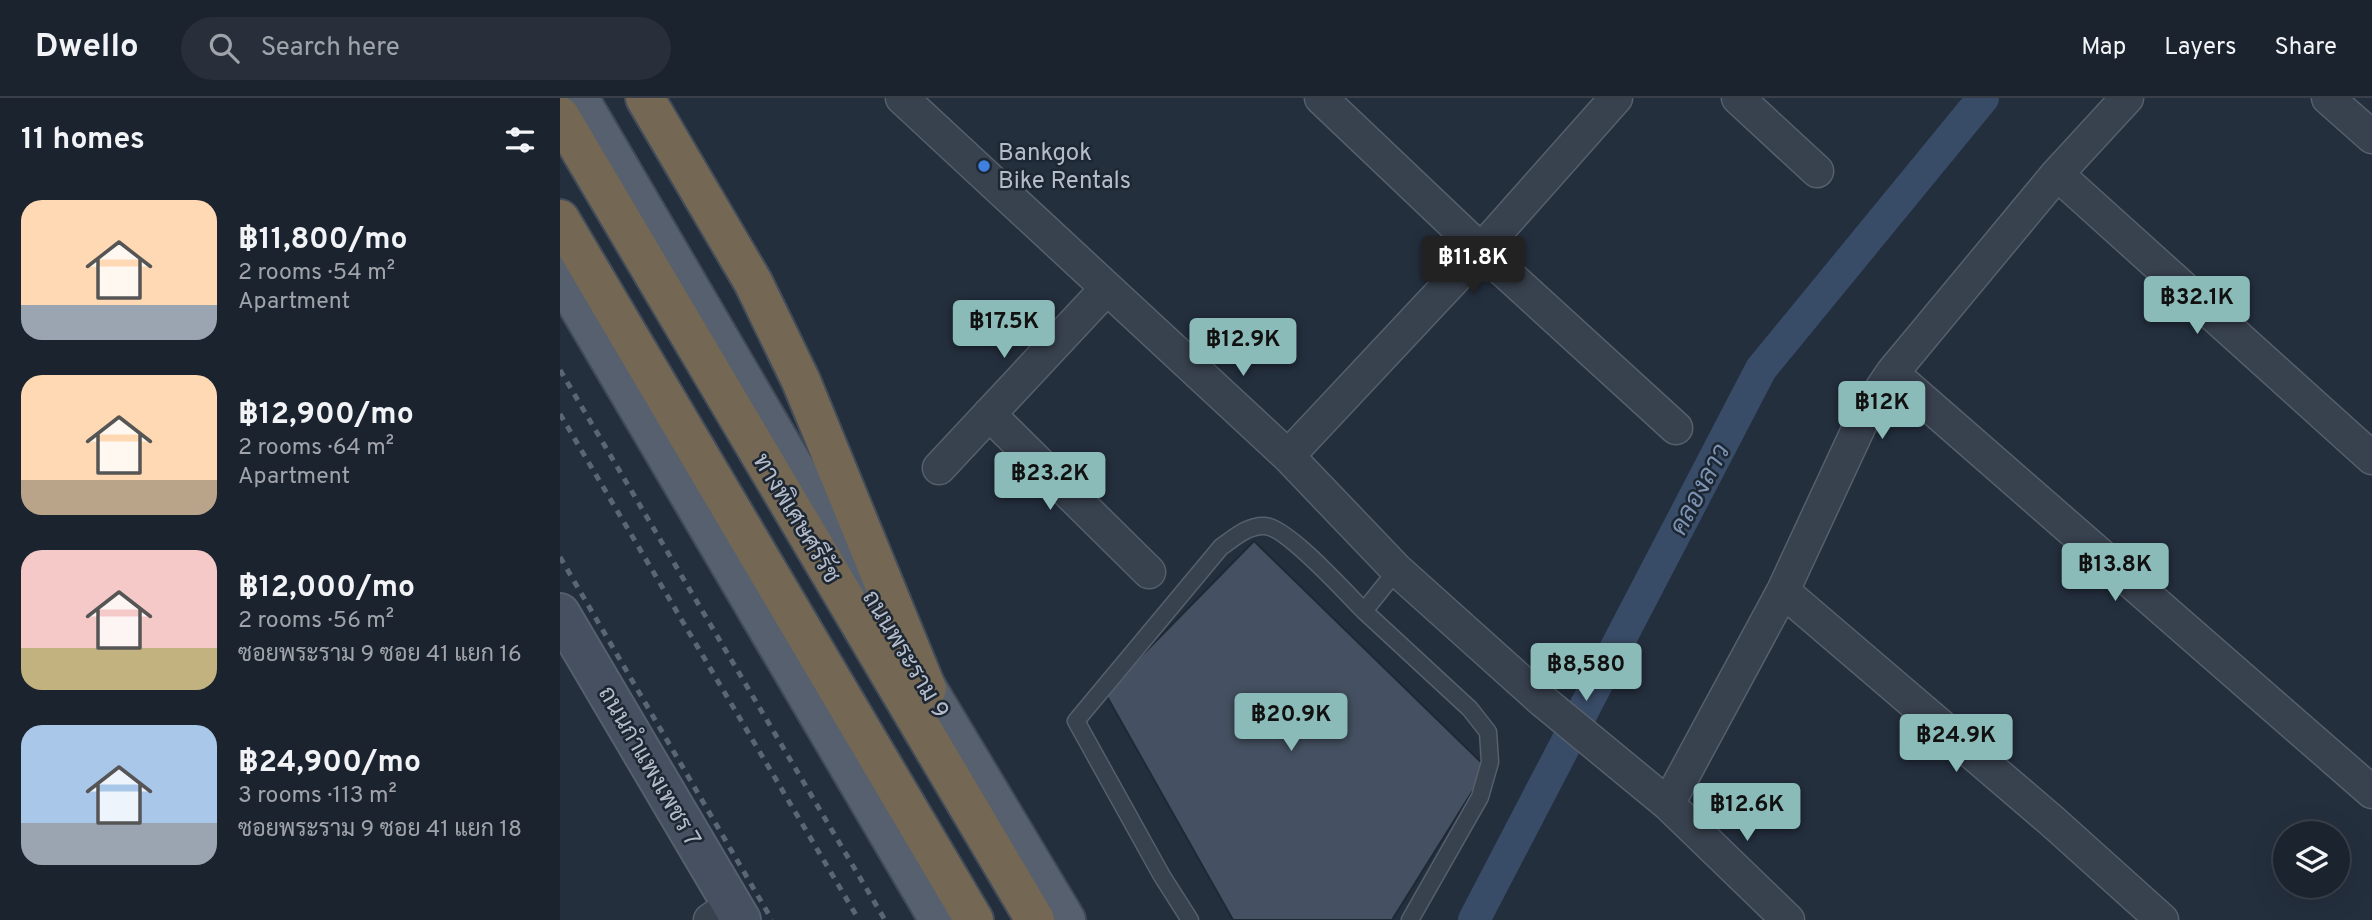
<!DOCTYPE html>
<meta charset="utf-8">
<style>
:root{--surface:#1b232e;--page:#282f3a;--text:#f1f3f6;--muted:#a0a4aa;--line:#39404a;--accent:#8bbbb9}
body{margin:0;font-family:Overpass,Sarabun,sans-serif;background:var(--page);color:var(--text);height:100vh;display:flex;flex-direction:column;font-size:26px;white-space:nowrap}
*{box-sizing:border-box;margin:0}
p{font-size:23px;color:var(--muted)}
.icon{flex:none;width:38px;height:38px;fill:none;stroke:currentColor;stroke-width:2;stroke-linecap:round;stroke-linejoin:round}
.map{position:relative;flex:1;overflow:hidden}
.side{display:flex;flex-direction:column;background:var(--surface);width:560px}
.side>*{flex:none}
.buttons{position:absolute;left:1713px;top:723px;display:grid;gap:14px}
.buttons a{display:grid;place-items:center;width:77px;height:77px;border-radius:50%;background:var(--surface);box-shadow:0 7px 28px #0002,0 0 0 2px var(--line);font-size:35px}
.price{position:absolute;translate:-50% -60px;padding:0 16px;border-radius:7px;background:var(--accent);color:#111;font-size:23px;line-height:46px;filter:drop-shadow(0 2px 4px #0008)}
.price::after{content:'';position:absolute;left:50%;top:42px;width:21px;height:16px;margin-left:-10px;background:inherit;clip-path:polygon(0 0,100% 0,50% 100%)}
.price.on{background:#222;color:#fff}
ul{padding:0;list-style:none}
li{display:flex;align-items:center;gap:21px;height:175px;padding:0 21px}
li span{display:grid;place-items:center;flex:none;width:196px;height:140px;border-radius:21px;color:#555}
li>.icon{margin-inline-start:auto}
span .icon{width:84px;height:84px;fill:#fffc;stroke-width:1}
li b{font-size:30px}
h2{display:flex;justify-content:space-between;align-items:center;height:84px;padding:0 21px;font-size:30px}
header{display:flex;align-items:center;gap:42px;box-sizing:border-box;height:98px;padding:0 35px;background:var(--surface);border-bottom:2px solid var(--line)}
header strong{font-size:33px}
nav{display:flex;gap:38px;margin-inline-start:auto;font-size:24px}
.search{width:490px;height:63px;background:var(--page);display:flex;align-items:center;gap:18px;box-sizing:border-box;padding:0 24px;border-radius:38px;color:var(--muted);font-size:26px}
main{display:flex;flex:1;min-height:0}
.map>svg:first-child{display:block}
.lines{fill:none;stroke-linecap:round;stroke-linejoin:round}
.canal{stroke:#394c67;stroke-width:32}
.building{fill:#455162;stroke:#1f2835;stroke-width:2}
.lane-casing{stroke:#565f6c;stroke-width:19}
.street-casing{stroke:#565f6c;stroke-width:35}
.secondary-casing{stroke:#565f6c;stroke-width:42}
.primary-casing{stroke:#414a57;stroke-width:42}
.highway-casing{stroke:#434c59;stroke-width:42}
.lane{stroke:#38414e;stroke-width:16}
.street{stroke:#38414e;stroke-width:32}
.secondary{stroke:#465061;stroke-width:38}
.primary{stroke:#56606e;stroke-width:38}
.highway{stroke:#746855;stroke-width:38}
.rail{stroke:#5a6575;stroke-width:5;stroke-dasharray:7 7;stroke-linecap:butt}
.shop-dot{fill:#3f7fe0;stroke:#1d2633;stroke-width:2.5}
.labels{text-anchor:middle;stroke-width:5;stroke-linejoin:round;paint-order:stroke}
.poi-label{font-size:24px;fill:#b4bcc9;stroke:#1d2633;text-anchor:start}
.street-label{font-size:24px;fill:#b4bcc9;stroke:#1d2633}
.water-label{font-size:26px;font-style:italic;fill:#7c92b1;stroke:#1d2633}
</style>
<header>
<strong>Dwello</strong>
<div class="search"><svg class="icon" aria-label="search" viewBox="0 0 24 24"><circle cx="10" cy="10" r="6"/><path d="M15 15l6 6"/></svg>Search here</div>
<nav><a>Map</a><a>Layers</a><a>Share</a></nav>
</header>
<main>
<section class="side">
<h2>11 homes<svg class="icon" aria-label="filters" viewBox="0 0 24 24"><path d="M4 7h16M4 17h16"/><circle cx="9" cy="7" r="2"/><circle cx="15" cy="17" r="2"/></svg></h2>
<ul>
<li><span style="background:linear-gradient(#ffd9b3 75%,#9aa5b1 0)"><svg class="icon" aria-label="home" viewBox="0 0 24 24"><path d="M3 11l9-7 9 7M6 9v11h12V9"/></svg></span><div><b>฿11,800/mo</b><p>2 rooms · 54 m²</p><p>Apartment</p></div></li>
<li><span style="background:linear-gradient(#ffd9b3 75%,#b9a48a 0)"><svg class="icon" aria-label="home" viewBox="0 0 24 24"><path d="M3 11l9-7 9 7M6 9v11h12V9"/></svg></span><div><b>฿12,900/mo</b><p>2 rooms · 64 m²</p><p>Apartment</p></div></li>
<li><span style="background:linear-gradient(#f6c9c9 70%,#c2b280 0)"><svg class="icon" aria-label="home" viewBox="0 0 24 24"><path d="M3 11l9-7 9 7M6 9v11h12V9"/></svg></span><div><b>฿12,000/mo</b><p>2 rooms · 56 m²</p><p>ซอยพระราม 9 ซอย 41 แยก 16</p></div></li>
<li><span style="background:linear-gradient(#a9c7e8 70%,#9aa5b1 0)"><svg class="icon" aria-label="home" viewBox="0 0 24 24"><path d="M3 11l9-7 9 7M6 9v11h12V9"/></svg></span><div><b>฿24,900/mo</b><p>3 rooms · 113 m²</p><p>ซอยพระราม 9 ซอย 41 แยก 18</p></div></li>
</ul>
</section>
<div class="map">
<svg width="1812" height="822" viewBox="0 0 1812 822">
<rect width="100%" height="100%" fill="#242f3e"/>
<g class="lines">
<path class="canal" d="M914,822L1201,271L1423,0"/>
</g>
<path class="building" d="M694,443L927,670L832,822H673L545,595Z"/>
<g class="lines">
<defs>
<path id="lane" d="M804,513L910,611L928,634L930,664L920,699L850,822
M630,822L602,778L516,623L661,449C674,440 688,427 705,428C727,429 786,495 804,513L837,472"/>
<path id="street" d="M342,0L728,358L837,472L983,603L1108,706L1228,822
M761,0L921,152L1116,330
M1178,0L1257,73
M1768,0L1812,39
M1497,76L1812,360
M1332,275L1812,694
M429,316L589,474
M728,358L921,152L1056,0
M379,370L547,190
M1223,493L1492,723L1602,822
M1108,706L1223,493L1307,312L1332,275L1497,76L1567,0
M150,822L172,807"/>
<path id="secondary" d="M0,515L181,822"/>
<path id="primary" d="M19,0L231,363L506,822
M0,177L379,822"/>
<path id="highway" d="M85,0L193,184L241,283L367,591
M0,18L475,822
M0,121L414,822"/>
</defs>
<use href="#lane" class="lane-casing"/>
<use href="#street" class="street-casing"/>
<use href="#secondary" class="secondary-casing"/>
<use href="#primary" class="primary-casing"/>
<use href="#highway" class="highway-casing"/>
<use href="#lane" class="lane"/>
<use href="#street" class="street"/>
<use href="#secondary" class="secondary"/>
<use href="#primary" class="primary"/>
<use href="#highway" class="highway"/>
<path class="rail" d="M0,272L325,822
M0,316L299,822
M0,459L212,822"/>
</g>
<circle class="shop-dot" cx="424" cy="68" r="7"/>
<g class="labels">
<g class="poi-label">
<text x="438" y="62">Bankgok<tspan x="438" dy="28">Bike Rentals</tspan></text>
</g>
<g class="street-label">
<text transform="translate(237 420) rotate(59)" y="8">ทางพิเศษศรีรัช</text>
<text transform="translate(346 556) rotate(59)" y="8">ถนนพระราม 9</text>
<text transform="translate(90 668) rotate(60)" y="8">ถนนกำแพงเพชร 7</text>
</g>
<g class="water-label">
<text transform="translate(1139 391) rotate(-62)" y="9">คลองลาว</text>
</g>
</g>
</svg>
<div class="buttons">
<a><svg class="icon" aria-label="layers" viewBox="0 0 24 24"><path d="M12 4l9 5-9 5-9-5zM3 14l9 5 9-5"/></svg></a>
</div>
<b class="price on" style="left:913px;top:198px">฿11.8K</b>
<b class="price" style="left:1637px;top:238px">฿32.1K</b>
<b class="price" style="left:444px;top:262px">฿17.5K</b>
<b class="price" style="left:683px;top:280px">฿12.9K</b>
<b class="price" style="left:1322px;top:343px">฿12K</b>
<b class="price" style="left:490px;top:414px">฿23.2K</b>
<b class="price" style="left:1555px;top:505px">฿13.8K</b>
<b class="price" style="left:1026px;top:605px">฿8,580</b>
<b class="price" style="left:731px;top:655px">฿20.9K</b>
<b class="price" style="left:1396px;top:676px">฿24.9K</b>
<b class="price" style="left:1187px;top:745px">฿12.6K</b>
</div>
</main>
